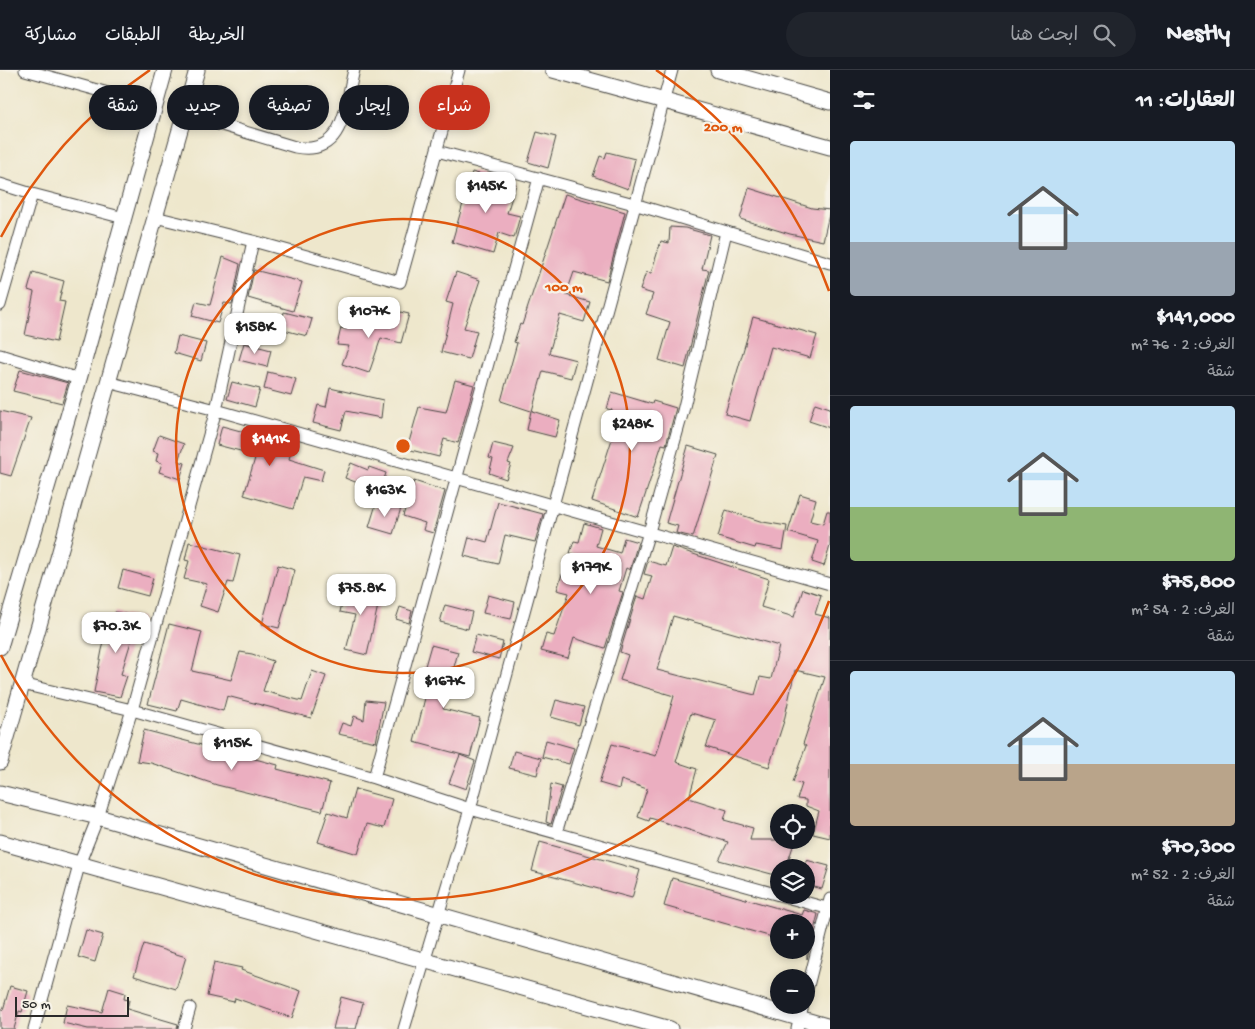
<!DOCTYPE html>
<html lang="ar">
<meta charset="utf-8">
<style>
:root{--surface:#171b24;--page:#20242c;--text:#f1f3f6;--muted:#9ea1a6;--line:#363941;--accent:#c8321e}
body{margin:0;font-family:"Gochi Hand","Playpen Sans Arabic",sans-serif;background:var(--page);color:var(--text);direction:rtl;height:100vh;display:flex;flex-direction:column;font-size:19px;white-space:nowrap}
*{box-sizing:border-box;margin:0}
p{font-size:16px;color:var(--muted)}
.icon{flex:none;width:28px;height:28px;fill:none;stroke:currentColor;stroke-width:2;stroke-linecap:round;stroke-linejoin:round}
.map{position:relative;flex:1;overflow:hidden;direction:ltr}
.sheet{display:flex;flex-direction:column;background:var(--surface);width:425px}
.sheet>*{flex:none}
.top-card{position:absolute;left:15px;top:15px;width:475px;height:45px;direction:rtl;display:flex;gap:10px}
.fabs{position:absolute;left:770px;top:734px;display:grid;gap:10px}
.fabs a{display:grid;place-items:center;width:45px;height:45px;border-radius:50%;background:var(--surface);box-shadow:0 2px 8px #0003;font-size:25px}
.scale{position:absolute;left:15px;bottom:12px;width:114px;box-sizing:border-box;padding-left:5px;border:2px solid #2b2b2b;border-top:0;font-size:14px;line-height:18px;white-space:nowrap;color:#2b2b2b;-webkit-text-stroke:4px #f7f3e8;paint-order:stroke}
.price{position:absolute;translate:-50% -42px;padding:0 11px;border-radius:10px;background:#fff;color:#222;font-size:16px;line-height:32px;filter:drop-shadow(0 1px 2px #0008)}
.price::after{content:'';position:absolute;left:50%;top:30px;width:15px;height:11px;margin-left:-8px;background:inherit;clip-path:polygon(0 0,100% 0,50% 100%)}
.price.on{background:var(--accent);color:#fff}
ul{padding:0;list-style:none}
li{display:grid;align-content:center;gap:10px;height:265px;padding:0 20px}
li+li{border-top:1px solid var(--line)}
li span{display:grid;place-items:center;height:155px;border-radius:5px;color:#555}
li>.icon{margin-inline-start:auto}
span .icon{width:90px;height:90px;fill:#fffc;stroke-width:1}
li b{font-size:21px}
h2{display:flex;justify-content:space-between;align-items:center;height:60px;padding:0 20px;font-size:21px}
.chip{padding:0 18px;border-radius:22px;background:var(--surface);box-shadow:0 2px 8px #0003;font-size:18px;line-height:45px}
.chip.on{background:var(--accent);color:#fff}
header{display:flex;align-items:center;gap:30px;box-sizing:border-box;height:70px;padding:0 25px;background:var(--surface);border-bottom:1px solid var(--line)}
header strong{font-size:24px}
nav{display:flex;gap:28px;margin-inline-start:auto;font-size:18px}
.search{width:350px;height:45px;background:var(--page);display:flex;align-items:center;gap:12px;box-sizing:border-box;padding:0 18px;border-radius:28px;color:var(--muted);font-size:19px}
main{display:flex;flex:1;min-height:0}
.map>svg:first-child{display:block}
.building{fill:#ebaec0;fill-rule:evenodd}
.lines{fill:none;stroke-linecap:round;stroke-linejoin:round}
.minor-casing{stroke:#484743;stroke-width:13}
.tertiary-casing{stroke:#484743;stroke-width:17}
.minor{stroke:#fff;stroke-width:11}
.tertiary{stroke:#fff;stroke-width:15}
.ring{fill:none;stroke:#df570e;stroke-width:2.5}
.centre{fill:#df570e;stroke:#f7f3e8;stroke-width:2.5}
.ring-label{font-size:15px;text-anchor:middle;font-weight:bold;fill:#df570e;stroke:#f7f3e8;stroke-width:4.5;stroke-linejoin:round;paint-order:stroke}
</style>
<header>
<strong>Nestly</strong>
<div class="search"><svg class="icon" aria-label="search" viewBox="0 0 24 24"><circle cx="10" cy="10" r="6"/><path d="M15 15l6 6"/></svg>ابحث هنا</div>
<nav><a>الخريطة</a><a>الطبقات</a><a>مشاركة</a></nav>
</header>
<main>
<section class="sheet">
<h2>العقارات: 11<svg class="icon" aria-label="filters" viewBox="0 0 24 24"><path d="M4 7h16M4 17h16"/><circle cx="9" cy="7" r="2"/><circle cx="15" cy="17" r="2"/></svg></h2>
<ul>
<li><span style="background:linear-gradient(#bfe0f5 65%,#9aa5b1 0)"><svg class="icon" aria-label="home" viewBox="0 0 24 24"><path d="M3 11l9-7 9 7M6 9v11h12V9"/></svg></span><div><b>$141,000</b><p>الغرف: 2 · 76 m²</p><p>شقة</p></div></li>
<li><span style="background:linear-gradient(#bfe0f5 65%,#8fb573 0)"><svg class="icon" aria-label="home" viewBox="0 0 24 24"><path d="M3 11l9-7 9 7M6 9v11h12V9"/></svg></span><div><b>$75,800</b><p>الغرف: 2 · 54 m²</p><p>شقة</p></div></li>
<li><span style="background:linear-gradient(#bfe0f5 60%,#b9a48a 0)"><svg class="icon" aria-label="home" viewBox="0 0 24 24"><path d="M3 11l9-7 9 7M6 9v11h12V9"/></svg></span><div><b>$70,300</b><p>الغرف: 2 · 52 m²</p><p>شقة</p></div></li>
</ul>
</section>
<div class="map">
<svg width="830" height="959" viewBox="0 0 830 959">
<rect width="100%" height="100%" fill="#f7f3e8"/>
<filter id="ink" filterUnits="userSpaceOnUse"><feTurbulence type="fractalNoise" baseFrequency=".02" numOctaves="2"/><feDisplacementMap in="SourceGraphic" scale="10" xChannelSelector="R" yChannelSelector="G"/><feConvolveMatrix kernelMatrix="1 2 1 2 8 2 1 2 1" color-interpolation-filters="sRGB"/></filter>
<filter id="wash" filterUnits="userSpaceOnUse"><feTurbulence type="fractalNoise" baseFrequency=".0096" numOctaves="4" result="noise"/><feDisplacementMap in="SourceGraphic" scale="20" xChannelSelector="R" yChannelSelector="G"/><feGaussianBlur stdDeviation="1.12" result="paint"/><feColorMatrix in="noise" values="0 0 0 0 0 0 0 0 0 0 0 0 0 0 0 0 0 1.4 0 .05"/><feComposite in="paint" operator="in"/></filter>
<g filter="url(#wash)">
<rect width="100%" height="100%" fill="#eee7cc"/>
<g id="blocks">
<path class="building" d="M537,62L556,67L548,98L528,92Z
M607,82L635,89L628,119L593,106L600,86L605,88Z
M472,102L516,114L507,143L520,146L514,168L499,163L493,184L452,172Z
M749,118L812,138L830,140L823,171L790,164L740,149Z
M565,124L625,142L607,211L574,202L566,225L590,232L584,252L560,245L549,283L576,290L571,308L543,301L532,341L560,350L555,367L527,360L531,341L501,331L517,273L514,272L520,254L522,255Z
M670,157L685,158L710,165L702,199L709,200L685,298L659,290L670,252L646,244L653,224L640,220L646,202L651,203L661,171L669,173Z
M223,187L240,194L232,234L224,233L218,253L192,246L196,232L210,235Z
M254,200L302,212L293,241L248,228Z
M33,202L64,211L59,231L65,232L56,272L25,265L34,222L28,220Z
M456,202L480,210L464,258L477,261L469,289L441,282L453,234L446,232Z
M396,241L409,244L401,273L381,268L369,303L342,294L349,276L337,275L341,258L347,259L350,245L393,254Z
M284,242L312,249L307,266L280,259Z
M753,247L817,265L810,288L771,277L750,351L725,344Z
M178,266L206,273L201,291L174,283Z
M244,273L271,280L267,297L239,290Z
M20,300L68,313L62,333L13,321Z
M268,302L296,309L291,326L264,319Z
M455,310L474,315L458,373L444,369L439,387L407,379L419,337L446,342Z
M232,312L260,319L255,337L227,329Z
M330,318L383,330L381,348L346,341L341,360L313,353L318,335L326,337Z
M612,322L652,334L653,331L676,338L666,375L662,374L638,447L592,431L614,363L606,361L612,340L607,339Z
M815,333L830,338V358L809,351Z
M0,341L31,348L11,406L0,403Z
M222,356L293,375L289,389L324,400L321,411L303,407L293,439L244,425L256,385L217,375Z
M159,365L184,374L178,391L185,393L180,409L159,402L162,393L156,391L158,383L153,381Z
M493,373L514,378L508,393L511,394L506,409L489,403L493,389L489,388Z
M688,376L718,385L693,467L676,463L678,456L666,453Z
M351,393L368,400L369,397L386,403L377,431L360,426L363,415L345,408Z
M414,411L445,421L433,463L423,460L425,453L403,446Z
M800,424L816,429L810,451L823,454L827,441H830V476L824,496L812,492L818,471L788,462Z
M377,431L401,438L393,464L369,457Z
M498,432L543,444L535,472L505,465L498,494L464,486L469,467L487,472Z
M726,440L763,452L787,456L783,480L756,475L755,478L718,467Z
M584,453L601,458L596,476L620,483L624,468L638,472L630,500L626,498L619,521L623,522L605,578L574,568L568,588L541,581L546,564L554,566L569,523L557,520L562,504L592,514L598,492L570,483L574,471L579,472Z
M189,472L240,485L233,513L228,512L218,542L200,536L207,514L184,509L189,491L185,490Z
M672,477L769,509L761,537L794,547L803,519L821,525L815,544L830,548V768L813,764L819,741L806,736V730L797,729L802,714L793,712L806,676L803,674L825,607L795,600L784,651L769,697L706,677L716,650L691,643L676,692L697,699L689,728L727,740L724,750L753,758L750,770H795L786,798H779V806L719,790L728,772L650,748L649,751L638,747L647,719L621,710L619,719L599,713L612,674L656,686L674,626L620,610L628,585L620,582L637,526L645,529L652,506L644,504L648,491L666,496ZM673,546L779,576L771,609L760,607L755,625L657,600Z
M278,495L295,500L279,558L262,554Z
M123,500L153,508L148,526L118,518Z
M346,515L381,522L367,585L346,580L355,545L340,542Z
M488,525L515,532L511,549L483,543Z
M445,535L472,542L468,559L440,552Z
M400,537L412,541L409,553L396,549Z
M115,542L142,548L138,566L133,565L121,604L127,606L120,627L94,622L102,580L107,562L110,563Z
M169,554L202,562L192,601L231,610L240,582L252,584L273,591L263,621L302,631L312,601L326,606L311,648L227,626L223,641L181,629L177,641L148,634Z
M476,565L503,572L499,589L471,582Z
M431,575L458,582L443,639L480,648L470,687L414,672L429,612L421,610Z
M366,630L384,632L376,672L338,664L342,653L351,656L354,646L364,650Z
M556,630L584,637L579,655L551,647Z
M144,660L278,695L277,699L330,713L322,741L217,715L151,693L137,691Z
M546,670L574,678L569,694L542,687Z
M514,681L541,688L537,705L509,698Z
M460,685L475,691L466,719L449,713Z
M551,714L562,717L551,754L546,752Z
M355,719L392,729L384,758L367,754L358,784L318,772L328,742L347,748Z
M540,772L640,800L632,828L532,801Z
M806,790L829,796L822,819L806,815Z
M672,808L802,845L804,840L818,844L807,889L806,852H779V869L664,836Z
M86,860L103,865L95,892L78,887Z
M144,874L186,887L176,919L134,906Z
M214,892L242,898L241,900L301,921L292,948L235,928L234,932L207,926Z
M10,916L28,921L22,942L19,941L14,959H0V938L3,940Z
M109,918L125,923L124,929L129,930L127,939L178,954L177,959H88L63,953L67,935L102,942Z
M341,927L363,933L356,959H333Z"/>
</g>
</g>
<g filter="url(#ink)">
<use href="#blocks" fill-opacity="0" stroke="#484743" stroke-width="1"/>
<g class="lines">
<defs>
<path id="minor" d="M25,0L155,36
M185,44L295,77C345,87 345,35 354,0
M437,81L634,134L830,193
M0,114L32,124L0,235
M32,124L124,148
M155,147L253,171L400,212L459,0
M0,285L79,309
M108,312L216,340L830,514
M22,614L132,640L374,708L470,739L779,825
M374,708L539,108
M556,763L649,462L683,341L726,162
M779,825L830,839
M806,924L830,829
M34,959L80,792L98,747L132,640L216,340L253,171
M184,959L190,938
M404,959L470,739L672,0
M797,959L803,935"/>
<path id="tertiary" d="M553,0L830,77
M718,0L830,32
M0,577L79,309L165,0
M0,692L197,0
M0,723L98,747L830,957
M0,772L670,959"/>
</defs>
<use href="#minor" class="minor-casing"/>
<use href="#tertiary" class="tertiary-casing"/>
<use href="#minor" class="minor"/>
<use href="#tertiary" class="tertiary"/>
</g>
</g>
<g class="ring">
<circle cx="403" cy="376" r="227"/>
<path d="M829 531A453 453 0 0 1 1 585M1 167A453 453 0 0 1 150 0M656 0A453 453 0 0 1 829 221"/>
</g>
<circle cx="403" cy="376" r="8" class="centre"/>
<g class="ring-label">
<text x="723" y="61">200 m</text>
<text x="564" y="221">100 m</text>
</g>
</svg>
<div class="fabs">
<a><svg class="icon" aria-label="locate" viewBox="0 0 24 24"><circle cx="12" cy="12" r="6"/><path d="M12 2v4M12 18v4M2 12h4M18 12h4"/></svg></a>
<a><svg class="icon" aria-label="layers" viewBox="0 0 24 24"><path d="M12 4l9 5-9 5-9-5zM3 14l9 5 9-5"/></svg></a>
<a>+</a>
<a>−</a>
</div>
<div class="scale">50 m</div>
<b class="price" style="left:486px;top:144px">$145K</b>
<b class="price" style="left:369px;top:269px">$107K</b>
<b class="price" style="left:255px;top:285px">$158K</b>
<b class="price" style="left:632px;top:382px">$248K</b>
<b class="price on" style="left:270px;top:397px">$141K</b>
<b class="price" style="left:385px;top:448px">$163K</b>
<b class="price" style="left:591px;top:525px">$179K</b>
<b class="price" style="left:361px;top:546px">$75.8K</b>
<b class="price" style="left:116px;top:584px">$70.3K</b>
<b class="price" style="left:444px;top:639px">$167K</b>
<b class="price" style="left:232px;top:701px">$115K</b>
<div class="top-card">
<a class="chip on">شراء</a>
<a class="chip">إيجار</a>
<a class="chip">تصفية</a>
<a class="chip">جديد</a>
<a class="chip">شقة</a>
</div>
</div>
</main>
